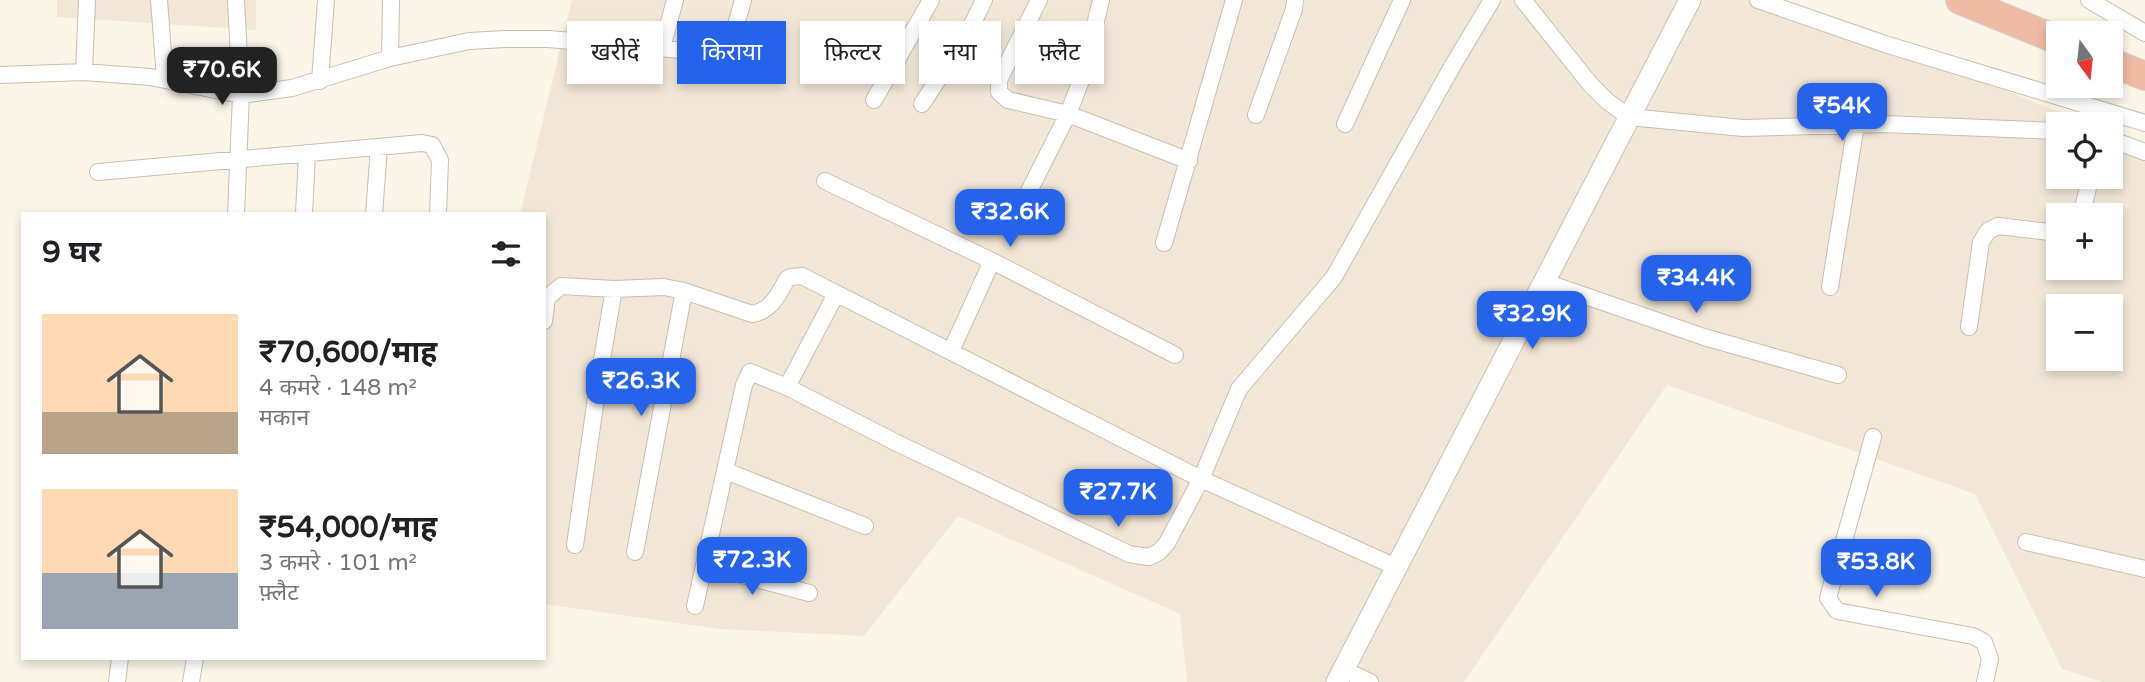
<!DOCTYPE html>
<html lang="hi">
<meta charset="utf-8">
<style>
:root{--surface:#fff;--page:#f2f2f2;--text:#202124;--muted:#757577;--accent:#2563eb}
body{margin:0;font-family:"Varela Round","Noto Sans Devanagari",sans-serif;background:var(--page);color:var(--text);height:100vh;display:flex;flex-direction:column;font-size:26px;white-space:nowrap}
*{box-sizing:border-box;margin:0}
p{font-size:23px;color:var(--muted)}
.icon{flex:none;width:38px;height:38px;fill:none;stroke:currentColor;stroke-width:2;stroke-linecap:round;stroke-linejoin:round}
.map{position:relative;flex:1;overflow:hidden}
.side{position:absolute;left:21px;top:212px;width:525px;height:448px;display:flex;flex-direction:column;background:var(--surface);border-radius:0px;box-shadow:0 4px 10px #0003}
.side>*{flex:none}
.banner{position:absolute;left:567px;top:21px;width:665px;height:63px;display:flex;gap:14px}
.needle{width:46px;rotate:165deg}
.fabs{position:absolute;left:2046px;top:21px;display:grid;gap:14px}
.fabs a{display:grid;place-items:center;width:77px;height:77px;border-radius:0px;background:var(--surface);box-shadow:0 4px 10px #0003;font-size:35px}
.price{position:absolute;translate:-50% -60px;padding:0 16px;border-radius:14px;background:var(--accent);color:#fff;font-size:23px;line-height:46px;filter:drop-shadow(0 2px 4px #0008)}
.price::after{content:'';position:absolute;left:50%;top:42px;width:21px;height:16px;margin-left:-10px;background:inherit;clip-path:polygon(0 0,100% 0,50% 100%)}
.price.current{background:#222;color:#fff}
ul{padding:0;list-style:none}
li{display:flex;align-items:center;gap:21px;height:175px;padding:0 21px}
li span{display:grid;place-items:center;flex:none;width:196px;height:140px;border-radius:0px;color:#555}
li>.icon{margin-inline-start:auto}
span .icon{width:84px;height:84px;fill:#fffc;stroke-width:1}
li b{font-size:30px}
h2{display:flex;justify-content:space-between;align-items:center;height:84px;padding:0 21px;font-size:30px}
.chip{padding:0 24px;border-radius:0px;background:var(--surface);box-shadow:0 4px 10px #0003;font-size:24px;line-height:63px}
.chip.current{background:var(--accent);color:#fff}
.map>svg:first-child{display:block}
.residential{fill:#f2e7d7;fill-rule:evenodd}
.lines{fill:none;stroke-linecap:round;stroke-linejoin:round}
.street-casing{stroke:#ccbdaf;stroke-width:18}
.secondary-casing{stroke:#cfbead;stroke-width:23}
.highway-casing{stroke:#d8d2cd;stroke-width:30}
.street{stroke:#fff;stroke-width:16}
.secondary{stroke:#fff;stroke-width:21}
.highway{stroke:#f0bba4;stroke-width:28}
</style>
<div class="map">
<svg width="2145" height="682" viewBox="0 0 2145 682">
<rect width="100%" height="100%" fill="#fbf5e8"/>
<path class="residential" d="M57,0H256V30L57,17Z
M572,0H1781L2089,124H2058V177H2110L2111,133L2145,147V682H2102L2062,669L1975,494L1667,385L1464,682H1187L1180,614L958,516L864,636L719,629L544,604V214H520ZM2058,215H2110V268H2058ZM2058,306H2110V359H2058Z"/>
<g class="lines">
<defs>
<path id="street" d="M159,0L165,79
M236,0L241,95L236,214
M1039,0L999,80V92L1008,100L1068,114L1189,161
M1523,0L1590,84L1607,101L1629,117L1743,128L1884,124L2058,131
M1758,0L1885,44L2145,123
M2089,0L2145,33
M662,48L675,0
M390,58L391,0
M84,72L87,0
M0,75L84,72L150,77L241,95L292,88L390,58L469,41L506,39H548L718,53L730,46L743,0
M320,81L326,0
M874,100L931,0
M922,104L968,33L984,0
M1256,115L1294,9L1295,0
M1345,124L1402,0
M2110,139L2145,152
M98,172L422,143L432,145L440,160L438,214
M825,181L992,261L1175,355
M1025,199L1068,114L1082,78L1101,0
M304,214L307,153
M374,214L379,147
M2081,215L2091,177
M1164,243L1234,0
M1545,282L1704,337L1838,375
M1830,287L1856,124
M544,321L547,298L561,286L614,289L664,287L684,291L752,314C771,311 778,295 787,279L791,277L802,276L1201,479L1396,567
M1969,327L1981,242L1988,231L1998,226L2058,233
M951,351L992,261
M787,387L836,294
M1873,437L1828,598L1837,611L1973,636L1984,642L1990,659L1985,682
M726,471L865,526
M2026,542L2145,569
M575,545L599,377L614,289
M635,552L684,291
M705,565L809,593
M695,606L744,385L750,372L787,387L897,443L1129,554L1149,557L1159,552L1167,543L1201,479L1239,389L1334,277L1453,65L1492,0
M1344,670L1370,682
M117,682L120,658
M191,682L195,658"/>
<path id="secondary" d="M1337,682L1690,0"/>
<path id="highway" d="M1960,0L2058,40
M2110,62L2145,76"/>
</defs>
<use href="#street" class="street-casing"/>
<use href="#secondary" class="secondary-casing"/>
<use href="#highway" class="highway-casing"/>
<use href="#street" class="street"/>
<use href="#secondary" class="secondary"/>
<use href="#highway" class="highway"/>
</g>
</svg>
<div class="fabs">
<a><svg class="needle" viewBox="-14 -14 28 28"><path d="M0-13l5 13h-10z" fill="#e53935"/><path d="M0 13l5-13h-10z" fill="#757577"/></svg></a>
<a><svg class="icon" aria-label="locate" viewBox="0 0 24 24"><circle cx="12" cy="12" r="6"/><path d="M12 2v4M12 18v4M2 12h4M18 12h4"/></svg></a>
<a>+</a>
<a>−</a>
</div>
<b class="price current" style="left:222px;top:107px">₹70.6K</b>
<b class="price" style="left:1842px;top:143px">₹54K</b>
<b class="price" style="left:1010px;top:249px">₹32.6K</b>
<b class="price" style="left:1696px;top:315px">₹34.4K</b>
<b class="price" style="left:1532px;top:351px">₹32.9K</b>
<b class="price" style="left:641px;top:418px">₹26.3K</b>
<b class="price" style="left:1118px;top:529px">₹27.7K</b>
<b class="price" style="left:752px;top:597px">₹72.3K</b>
<b class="price" style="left:1876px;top:599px">₹53.8K</b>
<div class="banner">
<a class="chip">खरीदें</a>
<a class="chip current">किराया</a>
<a class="chip">फ़िल्टर</a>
<a class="chip">नया</a>
<a class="chip">फ़्लैट</a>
</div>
<section class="side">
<h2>9 घर<svg class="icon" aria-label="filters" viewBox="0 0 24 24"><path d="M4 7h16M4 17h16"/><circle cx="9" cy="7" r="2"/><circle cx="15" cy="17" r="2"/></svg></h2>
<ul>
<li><span style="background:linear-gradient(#ffd9b3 70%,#b9a48a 0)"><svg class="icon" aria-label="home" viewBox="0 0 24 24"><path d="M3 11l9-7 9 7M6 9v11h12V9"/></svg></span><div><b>₹70,600/माह</b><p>4 कमरे · 148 m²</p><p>मकान</p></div></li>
<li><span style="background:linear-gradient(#ffd9b3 60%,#9aa5b1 0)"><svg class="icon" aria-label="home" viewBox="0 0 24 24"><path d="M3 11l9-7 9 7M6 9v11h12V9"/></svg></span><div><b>₹54,000/माह</b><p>3 कमरे · 101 m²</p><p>फ़्लैट</p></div></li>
</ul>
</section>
</div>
